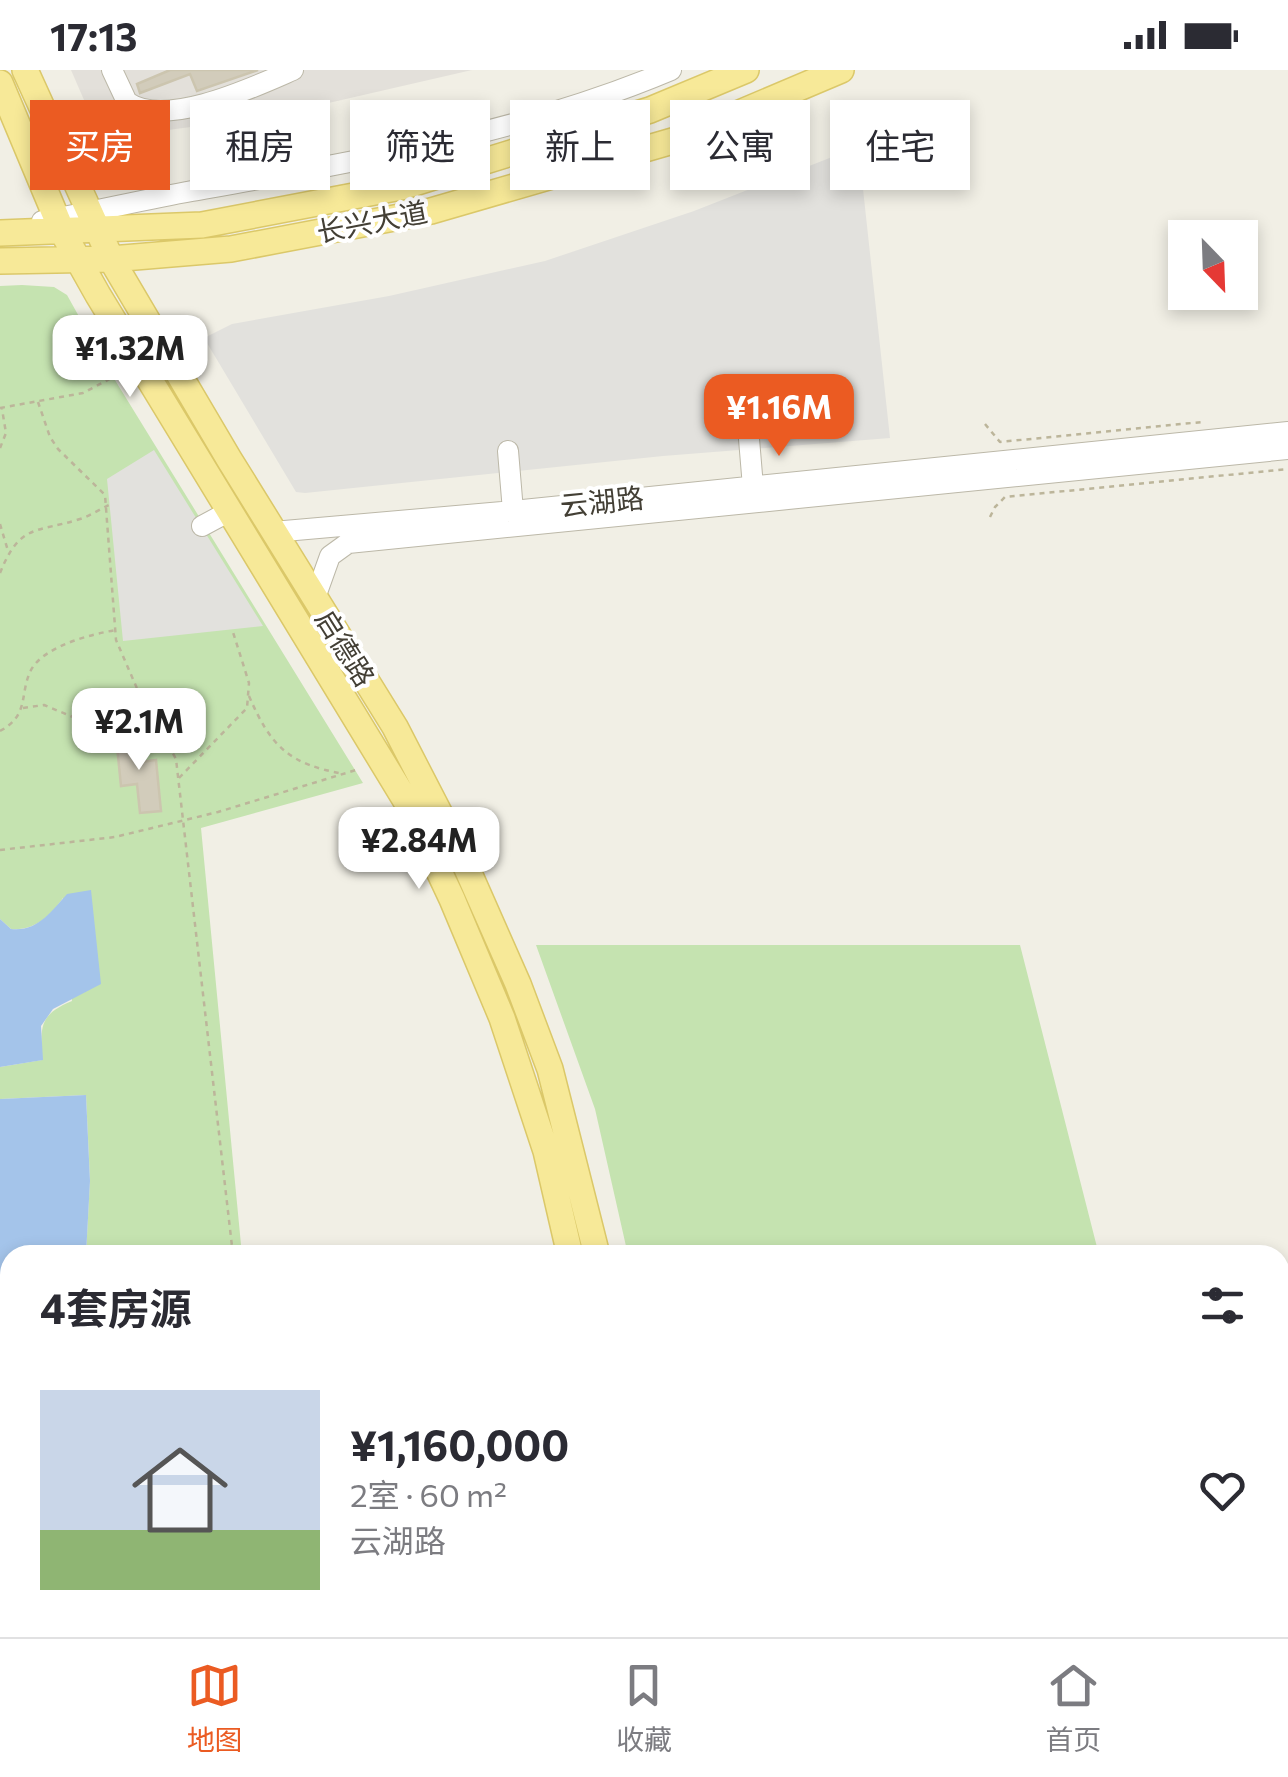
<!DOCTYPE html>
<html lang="zh">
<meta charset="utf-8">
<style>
:root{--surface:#fff;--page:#f2f2f3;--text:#2b2b33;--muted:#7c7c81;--line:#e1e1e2;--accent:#eb5b22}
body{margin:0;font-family:Commissioner,"Noto Sans SC",sans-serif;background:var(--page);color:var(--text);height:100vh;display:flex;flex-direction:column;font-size:38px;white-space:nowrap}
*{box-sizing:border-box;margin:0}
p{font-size:32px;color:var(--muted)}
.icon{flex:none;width:55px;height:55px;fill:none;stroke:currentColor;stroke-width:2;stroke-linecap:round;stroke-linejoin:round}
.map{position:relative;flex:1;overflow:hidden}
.panel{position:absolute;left:0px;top:1175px;width:1290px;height:392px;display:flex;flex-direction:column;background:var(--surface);border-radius:30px 30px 0 0;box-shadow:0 5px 15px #0003}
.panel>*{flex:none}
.top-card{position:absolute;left:30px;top:30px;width:1230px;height:90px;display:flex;gap:20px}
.needle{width:65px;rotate:157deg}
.fabs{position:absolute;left:1168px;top:150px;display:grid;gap:20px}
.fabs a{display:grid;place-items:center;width:90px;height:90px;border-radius:0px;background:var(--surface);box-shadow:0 5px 15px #0003;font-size:50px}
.price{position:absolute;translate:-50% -85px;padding:0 22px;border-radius:20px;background:#fff;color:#222;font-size:32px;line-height:65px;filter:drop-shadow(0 2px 5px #0008)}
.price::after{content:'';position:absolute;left:50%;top:60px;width:30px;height:22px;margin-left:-15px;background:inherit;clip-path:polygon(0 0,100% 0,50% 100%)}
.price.selected{background:var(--accent);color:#fff}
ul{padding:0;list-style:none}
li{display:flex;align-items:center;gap:30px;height:250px;padding:0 40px}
li span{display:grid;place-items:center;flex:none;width:280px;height:200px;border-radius:0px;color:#555}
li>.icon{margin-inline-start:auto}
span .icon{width:120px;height:120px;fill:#fffc;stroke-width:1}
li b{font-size:42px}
h2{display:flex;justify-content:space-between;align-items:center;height:120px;padding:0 40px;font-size:42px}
.chip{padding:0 35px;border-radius:0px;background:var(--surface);box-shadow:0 5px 15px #0003;font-size:35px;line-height:90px}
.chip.selected{background:var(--accent);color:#fff}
.status{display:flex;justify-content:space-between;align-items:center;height:70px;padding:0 50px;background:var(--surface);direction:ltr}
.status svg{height:28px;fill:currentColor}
.menu{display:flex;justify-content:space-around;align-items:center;height:140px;border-top:2px solid var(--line);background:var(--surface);font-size:28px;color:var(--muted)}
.menu a{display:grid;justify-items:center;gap:5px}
.menu .selected{color:var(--accent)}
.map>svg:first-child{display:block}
.industrial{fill:#e3e0da}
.green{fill:#c5e3b0}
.parking{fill:#e2e1dd}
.water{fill:#a4c4ea}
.building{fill:#d2ccbb;stroke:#ccc5af;stroke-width:2.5}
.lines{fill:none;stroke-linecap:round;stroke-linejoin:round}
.minor-casing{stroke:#bcb8a8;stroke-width:22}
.major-casing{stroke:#dbc869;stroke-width:28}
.path{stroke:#bcb59a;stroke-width:2.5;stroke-dasharray:5 5;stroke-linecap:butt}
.minor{stroke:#fff;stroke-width:20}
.major{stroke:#f7e998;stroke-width:25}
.labels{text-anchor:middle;stroke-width:8;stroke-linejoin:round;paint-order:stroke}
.street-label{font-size:28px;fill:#433f35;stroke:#fff}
</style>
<div class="status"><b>17:13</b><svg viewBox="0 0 49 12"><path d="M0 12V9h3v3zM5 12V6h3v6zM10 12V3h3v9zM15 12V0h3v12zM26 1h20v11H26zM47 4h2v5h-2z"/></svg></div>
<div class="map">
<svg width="1288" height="1567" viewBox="0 0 1288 1567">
<rect width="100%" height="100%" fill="#f1efe5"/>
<path class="industrial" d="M71,0H472L272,46L101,69Z"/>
<path class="green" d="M22,215L54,217L67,225L110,302L363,713L201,758L242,1185H86L90,1110L86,1025L0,1029V997L42,990C41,957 38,945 72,931L63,828C50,846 35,861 11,859L0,849V216Z
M536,875H1020L1099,1185H628L595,1039Z
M119,1558H278L279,1567H120Z"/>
<path class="parking" d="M855,78L859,82L890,368L663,386L305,423L296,422L204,268L232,254L389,226L545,191L694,141Z
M154,380L263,556L123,571L107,409Z"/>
<path class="water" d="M91,820L101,914L53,939L41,956L43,990L0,997V849L11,859C37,862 51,842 67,824Z
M86,1025L90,1111L86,1185H10V1558H119L120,1567H0V1029Z"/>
<path class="building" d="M170,0H258L197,21L190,4L140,23L137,14Z
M137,664L140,692L156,690L161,741L140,743L137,714L121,716L116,666Z"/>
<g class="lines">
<defs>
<path id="minor" d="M112,0L127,32C165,59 254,17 293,0
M42,151C92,142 142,130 192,121C354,92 519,64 671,0
M748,357L753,417
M508,381L513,441
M202,456L230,441
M273,462L513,441L1288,362
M315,528L330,486L348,473L1288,379"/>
<path id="major" d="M25,0L111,189L229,389L395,657L461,785L518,914L550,999L597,1185
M0,13L62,161L98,225L406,731L452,829L502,948L546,1081L570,1185
M0,163L202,155L401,117L650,40L746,0
M0,191L111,189L231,179L431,141L676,70L841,0
M610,1567V1558
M634,1567L635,1558"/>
</defs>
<use href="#minor" class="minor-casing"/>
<use href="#major" class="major-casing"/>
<path class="path" d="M38,332L50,367L58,379L105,425L116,570L139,623L176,689L233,1185
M0,338L83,323L121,303
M985,354L1000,372L1202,352
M0,378L6,363L2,339
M990,447L995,437L1005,427L1288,399
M0,454L8,481
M0,503C20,453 36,463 80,449C90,446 100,439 109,435
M249,626C271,677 289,694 344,704
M23,638L44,635L85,652L114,658L154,651
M0,661C30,645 19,624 31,600C44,576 92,564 116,560
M179,708L247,638L249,613L232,559
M0,780L115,767L218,742L356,700
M270,1558L271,1567"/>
<use href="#minor" class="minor"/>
<use href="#major" class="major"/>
</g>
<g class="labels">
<g class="street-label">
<text transform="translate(372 152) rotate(-11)" y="10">长兴大道</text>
<text transform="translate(602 432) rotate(-6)" y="10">云湖路</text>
<text transform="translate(345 578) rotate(58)" y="10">启德路</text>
</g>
</g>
</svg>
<div class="fabs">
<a><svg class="needle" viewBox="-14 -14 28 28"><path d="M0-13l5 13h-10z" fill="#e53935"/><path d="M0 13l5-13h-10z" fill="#7c7c81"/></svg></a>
</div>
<b class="price" style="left:130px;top:330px">¥1.32M</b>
<b class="price selected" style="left:779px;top:389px">¥1.16M</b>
<b class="price" style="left:139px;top:703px">¥2.1M</b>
<b class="price" style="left:419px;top:822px">¥2.84M</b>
<div class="top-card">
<a class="chip selected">买房</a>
<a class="chip">租房</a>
<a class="chip">筛选</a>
<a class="chip">新上</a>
<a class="chip">公寓</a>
<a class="chip">住宅</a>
</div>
<section class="panel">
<h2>4套房源<svg class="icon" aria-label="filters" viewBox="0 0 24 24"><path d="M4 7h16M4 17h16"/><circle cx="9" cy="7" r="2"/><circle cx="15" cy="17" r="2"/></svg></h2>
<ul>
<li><span style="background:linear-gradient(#c9d6e8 70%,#8fb573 0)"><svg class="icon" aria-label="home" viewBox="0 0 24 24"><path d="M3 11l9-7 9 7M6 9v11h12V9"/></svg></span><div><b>¥1,160,000</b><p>2室 · 60 m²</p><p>云湖路</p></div><svg class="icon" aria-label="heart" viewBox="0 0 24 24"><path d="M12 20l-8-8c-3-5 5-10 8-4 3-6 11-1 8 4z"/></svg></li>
</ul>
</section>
</div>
<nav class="menu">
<a class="selected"><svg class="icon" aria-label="map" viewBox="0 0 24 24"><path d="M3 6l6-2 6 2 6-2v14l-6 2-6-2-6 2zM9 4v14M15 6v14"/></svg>地图</a>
<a><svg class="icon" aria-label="saved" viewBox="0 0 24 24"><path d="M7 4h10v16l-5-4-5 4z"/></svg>收藏</a>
<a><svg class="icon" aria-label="home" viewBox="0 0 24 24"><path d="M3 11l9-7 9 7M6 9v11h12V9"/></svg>首页</a>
</nav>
